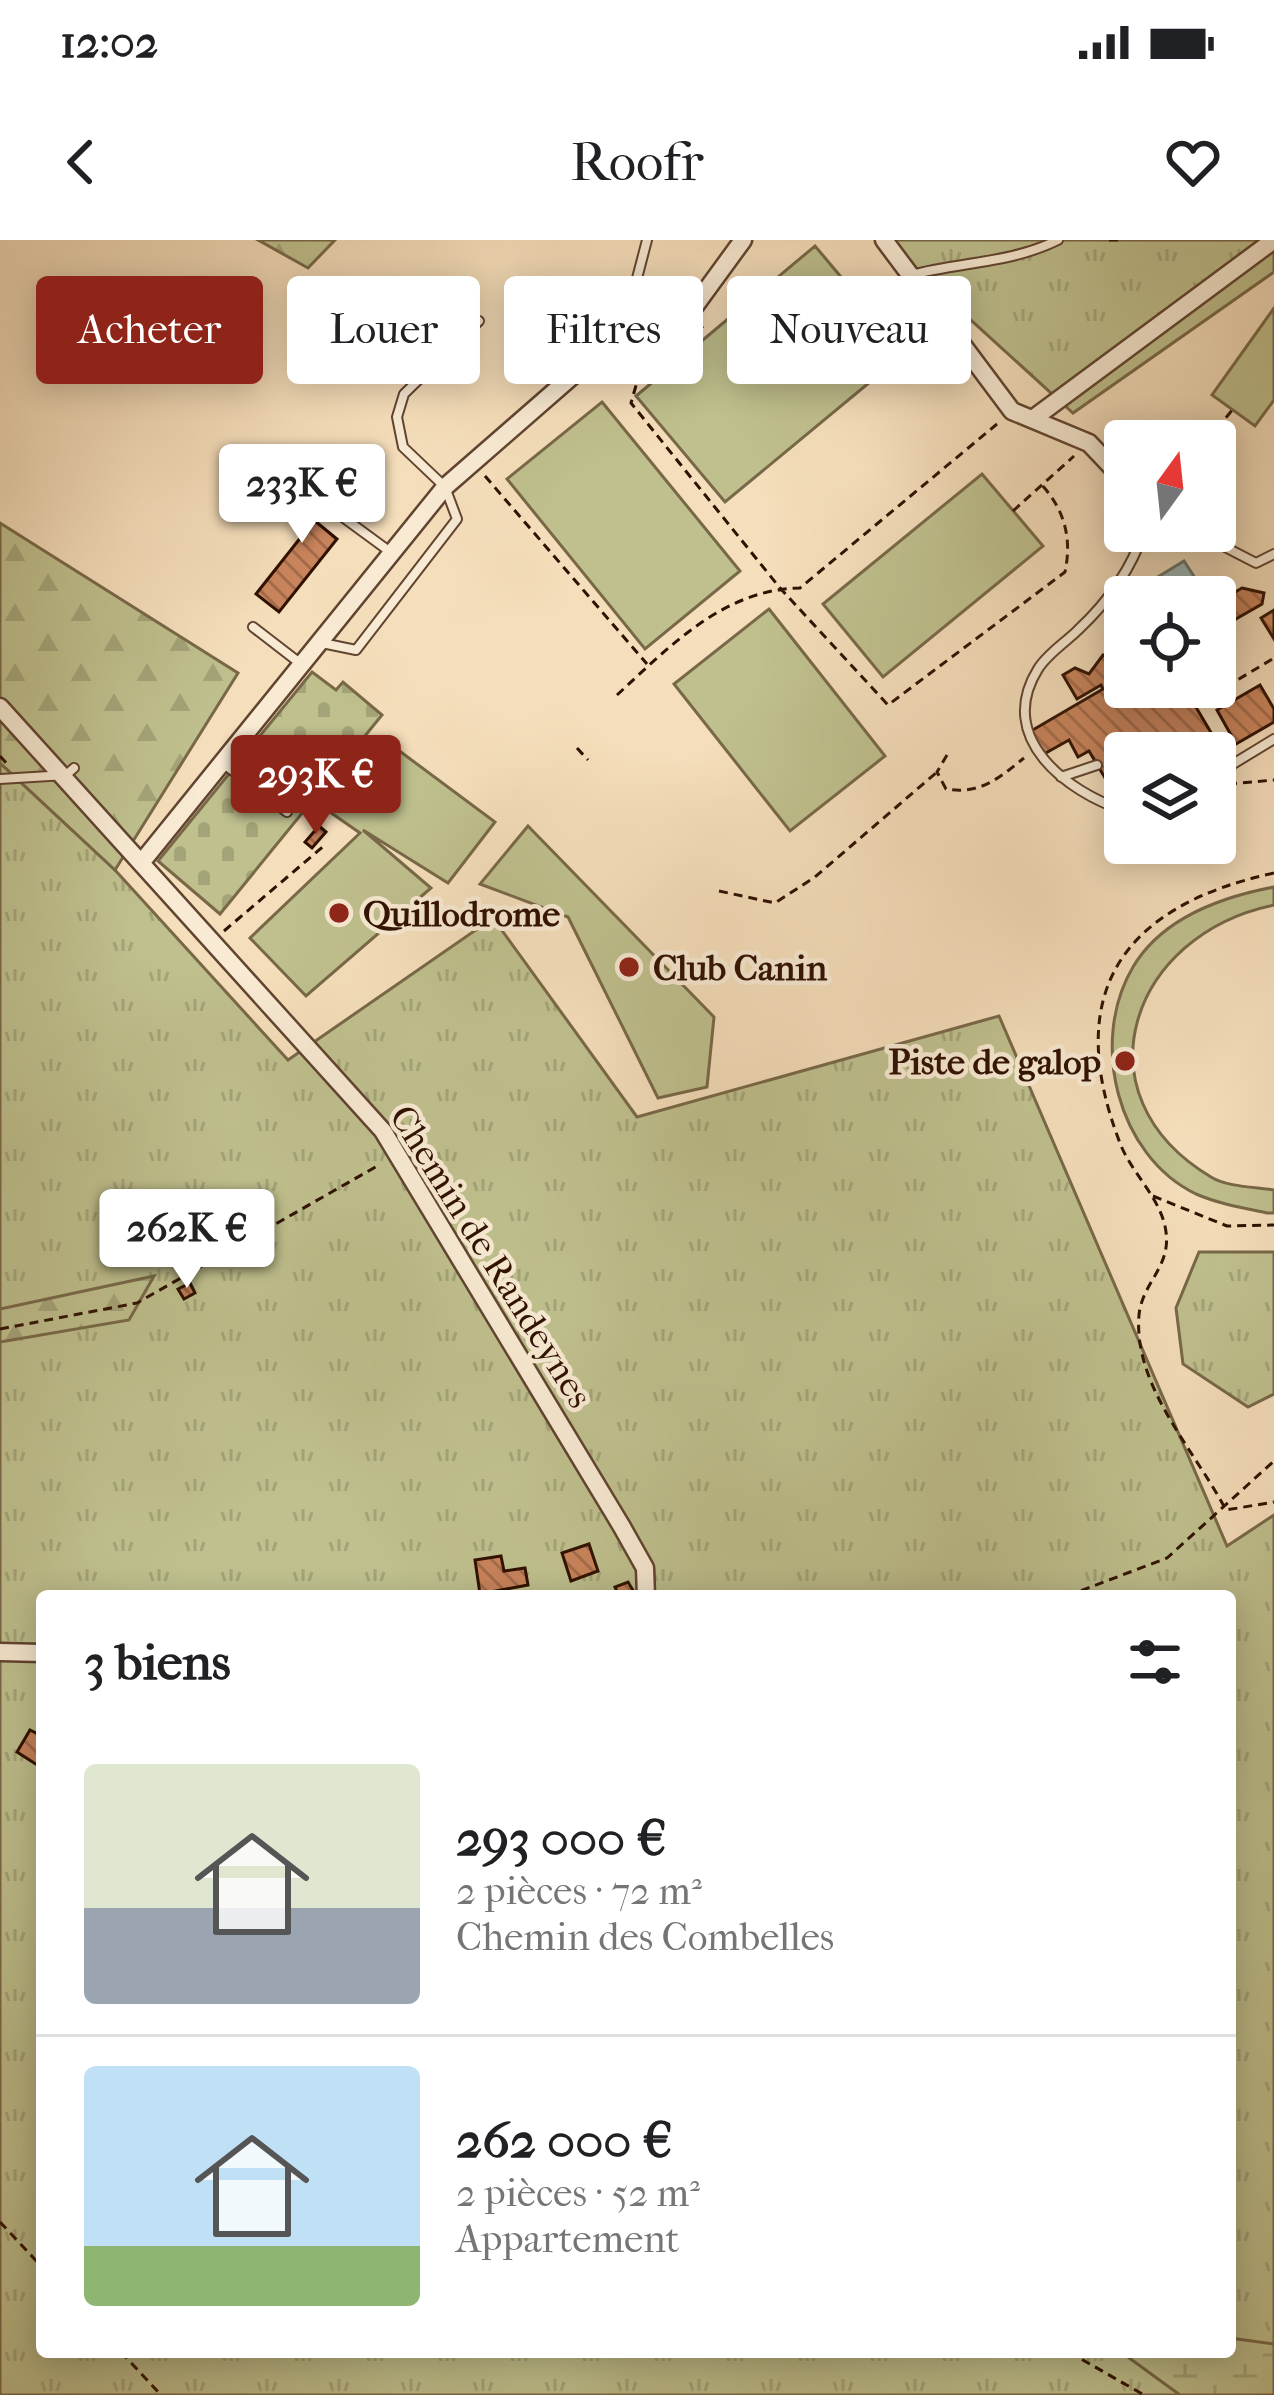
<!DOCTYPE html>
<html lang="fr">
<meta charset="utf-8">
<style>
:root{--surface:#fff;--page:#f2f2f2;--text:#202124;--muted:#757577;--line:#e0e0e0;--accent:#8f2418}
body{margin:0;font-family:"IM FELL French Canon",serif;background:var(--page);color:var(--text);height:100vh;display:flex;flex-direction:column;font-size:45px;white-space:nowrap}
*{box-sizing:border-box;margin:0}
p{font-size:39px;color:var(--muted)}
.icon{flex:none;width:66px;height:66px;fill:none;stroke:currentColor;stroke-width:2;stroke-linecap:round;stroke-linejoin:round}
.map{position:relative;flex:1;overflow:hidden}
.panel{position:absolute;left:36px;top:1350px;width:1200px;height:768px;display:flex;flex-direction:column;background:var(--surface);border-radius:12px;box-shadow:0 6px 30px #0003}
.panel>*{flex:none}
.hud{position:absolute;left:36px;top:36px;width:1203px;height:108px;display:flex;gap:24px}
.needle{width:78px;rotate:15deg}
.tools{position:absolute;left:1104px;top:180px;display:grid;gap:24px}
.tools a{display:grid;place-items:center;width:132px;height:132px;border-radius:12px;background:var(--surface);box-shadow:0 6px 30px #0003;font-size:60px}
.price{position:absolute;translate:-50% -102px;padding:0 27px;border-radius:12px;background:#fff;color:#222;font-size:39px;line-height:78px;filter:drop-shadow(0 3px 6px #0008)}
.price::after{content:'';position:absolute;left:50%;top:72px;width:36px;height:27px;margin-left:-18px;background:inherit;clip-path:polygon(0 0,100% 0,50% 100%)}
.price.current{background:var(--accent);color:#fff}
ul{padding:0;list-style:none}
li{display:flex;align-items:center;gap:36px;height:300px;padding:0 48px}
li+li{border-top:3px solid var(--line)}
li span{display:grid;place-items:center;flex:none;width:336px;height:240px;border-radius:12px;color:#555}
li>.icon{margin-inline-start:auto}
span .icon{width:144px;height:144px;fill:#fffc;stroke-width:1}
li b{font-size:51px}
h2{display:flex;justify-content:space-between;align-items:center;height:144px;padding:0 48px;font-size:51px}
.tag{padding:0 42px;border-radius:12px;background:var(--surface);box-shadow:0 6px 30px #0003;font-size:42px;line-height:108px}
.tag.current{background:var(--accent);color:#fff}
.status{display:flex;justify-content:space-between;align-items:center;height:84px;padding:0 60px;background:var(--surface);direction:ltr}
.status svg{height:33px;fill:currentColor}
header{display:flex;justify-content:space-between;align-items:center;height:156px;padding:0 48px;background:var(--surface);font-size:54px;font-weight:600}
.map>svg:first-child{display:block}
.grass{fill:url(#grass-tufts);stroke:#786848;stroke-width:3;fill-rule:evenodd}
.forest{fill:url(#forest-firs);stroke:#786848;stroke-width:3}
.wetland{fill:url(#wetland-marsh);stroke:#786848;stroke-width:3}
.cemetery{fill:url(#cemetery-stones);stroke:#786848;stroke-width:3}
.park{fill:#bfc08e;stroke:#786848;stroke-width:3}
.water{fill:url(#water-ripples);stroke:#73776f;stroke-width:3}
.building{fill:url(#building-back-hatch);stroke:#301101;stroke-width:3}
.lines{fill:none;stroke-linecap:round;stroke-linejoin:round}
.service-casing{stroke:#614430;stroke-width:12}
.minor-casing{stroke:#614430;stroke-width:21}
.path{stroke:#301101;stroke-width:3;stroke-dasharray:9 6;stroke-linecap:butt}
.service{stroke:#f8ead3;stroke-width:8}
.minor{stroke:#f8ead3;stroke-width:16}
.poi-dot{fill:#8f2418;stroke:#f8ead3;stroke-width:4.5}
.labels{text-anchor:middle;stroke-width:9;stroke-linejoin:round;paint-order:stroke}
.poi-label{font-size:36px;font-weight:bold;fill:#301101;stroke:#f8ead3;text-anchor:start}
.street-label{font-size:36px;fill:#301101;stroke:#f8ead3}
</style>
<div class="status"><b>12:02</b><svg viewBox="0 0 49 12"><path d="M0 12V9h3v3zM5 12V6h3v6zM10 12V3h3v9zM15 12V0h3v12zM26 1h20v11H26zM47 4h2v5h-2z"/></svg></div>
<header><svg class="icon" aria-label="back" viewBox="0 0 24 24"><path d="M15 5l-7 7 7 7"/></svg>Roofr<svg class="icon" aria-label="heart" viewBox="0 0 24 24"><path d="M12 20l-8-8c-3-5 5-10 8-4 3-6 11-1 8 4z"/></svg></header>
<div class="map">
<svg width="1274" height="2155" viewBox="0 0 1274 2155">
<defs>
<pattern id="grass-tufts" width="24" height="20" patternUnits="userSpaceOnUse" patternTransform="scale(3)"><rect width="24" height="20" fill="#bfc08e"/><path d="M3 7l-1-3M5 7V3M7 7l1-3M15 17l-1-3M17 17v-4M19 17l1-3" fill="none" stroke="#a4a479"/></pattern>
<pattern id="forest-firs" width="22" height="20" patternUnits="userSpaceOnUse" patternTransform="scale(3)"><rect width="22" height="20" fill="#bfc08e"/><path d="M5 1l3.5 6h-7zM16 11l3.5 6h-7z" fill="#a4a479"/></pattern>
<pattern id="wetland-marsh" width="20" height="14" patternUnits="userSpaceOnUse" patternTransform="scale(3)"><rect width="20" height="14" fill="#bfc08e"/><path d="M1 5h8M5 5V1M11 12h8M15 12V8" fill="none" stroke="#a4a479"/></pattern>
<pattern id="cemetery-stones" width="16" height="16" patternUnits="userSpaceOnUse" patternTransform="scale(3)"><rect width="16" height="16" fill="#bfc08e"/><path d="M2 7V4a2 2 0 0 1 4 0v3zM10 15v-3a2 2 0 0 1 4 0v3z" fill="#a4a479"/></pattern>
<pattern id="water-ripples" width="26" height="14" patternUnits="userSpaceOnUse" patternTransform="scale(3)"><rect width="26" height="14" fill="#9fbbb8"/><path d="M2 4q2-2 4 0t4 0M15 11q2-2 4 0t4 0" fill="none" stroke="#89a09c"/></pattern>
<pattern id="building-back-hatch" width="6" height="6" patternUnits="userSpaceOnUse" patternTransform="scale(3)"><rect width="6" height="6" fill="#c9845c"/><path d="M-1 5l2 2M0 0l6 6M5-1l2 2" fill="none" stroke="#a46b4a"/></pattern>
</defs>
<rect width="100%" height="100%" fill="#f5debb"/>
<filter id="stains"><feTurbulence type="fractalNoise" baseFrequency=".00167" numOctaves="4"/><feColorMatrix values="0 0 0 0 .2 0 0 0 0 .09 0 0 0 0 .02 0 0 0 .5 -.17"/></filter>
<radialGradient id="worn" r=".72"><stop offset=".6" stop-color="#630" stop-opacity="0"/><stop offset="1" stop-color="#630" stop-opacity=".3"/></radialGradient>
<path class="grass" d="M883,0H1274V32L1073,173Z
M0,523L115,630L288,820L493,678L637,877L999,776L1227,1306L1274,1275V2155H0ZM42,1356H1230V2112H42Z
M1199,1012H1274V1154L1248,1167L1183,1124L1176,1068Z"/>
<path class="forest" d="M258,0H335L308,28Z
M0,283L238,433L115,630L0,523Z
M154,1036L129,1080L0,1102V1069Z"/>
<path class="wetland" d="M1230,2098L1274,2104V2155H1180L1121,2112H1230Z"/>
<path class="cemetery" d="M312,432L336,450L343,442L382,475L220,674L158,621Z"/>
<path class="park" d="M815,6L905,113L725,262L636,156Z
M1274,68V160L1255,186L1212,155Z
M602,162L740,331L645,409L507,239Z
M982,234L1043,306L883,437L823,364Z
M769,369L885,516L790,591L674,444Z
M382,498L495,582L448,643L363,590L431,648L306,756L250,698L360,593L324,568Z
M528,586L714,777L707,847L658,858L568,677L480,644Z
M1274,647V665C1131,694 1074,855 1211,937C1227,947 1256,947 1274,950V973H1268C1244,968 1219,964 1196,954C1117,916 1089,801 1133,727C1162,678 1221,657 1274,647Z"/>
<path class="water" d="M1184,321L1201,347L1185,357H1150L1143,346Z"/>
<path class="building" d="M319,234L340,250L315,281L337,299L279,372L256,354L309,287L289,271Z
M1242,348L1264,353L1262,364L1215,391V364Z
M1274,370V399L1261,378Z
M1103,415L1125,423V447H1184L1216,501L1194,513H1125V553L1117,558L1089,511L1078,517L1069,500L1044,514L1031,491L1103,449L1101,445L1077,459L1063,435L1075,428L1089,434Z
M1260,445L1274,469V482L1236,504L1217,470Z
M319,586L326,592L312,608L305,602Z
M190,1043L195,1053L184,1059L178,1049Z
M589,1304L598,1331L571,1341L562,1313Z
M501,1316L504,1331L525,1328L528,1345L480,1354L475,1320Z
M628,1342L634,1352L619,1356L615,1347Z
M30,1490L42,1496V1528L17,1512Z"/>
<g class="lines">
<defs>
<path id="service" d="M911,35C960,22 1012,23 1058,0
M637,97L630,65L647,0
M303,214L359,258L344,278L389,311
M1194,291L1256,323L1274,314
M253,387L301,424
M322,403L356,410L457,279L445,247L403,207L397,177L404,154L479,81
M224,524L287,572
M1215,535L1274,499
M1061,537L1097,525
M0,539L66,535L74,528
M1125,571C1067,552 995,498 1038,429C1047,414 1066,402 1078,390C1108,362 1131,330 1144,291"/>
<path id="minor" d="M884,0L1012,171L1089,203L1125,241
M1034,178L1274,0
M0,467L383,891L622,1287L645,1328L646,1356
M141,623L445,247L594,117L689,74L743,0
M0,1412L42,1413"/>
</defs>
<use href="#service" class="service-casing"/>
<use href="#minor" class="minor-casing"/>
<path class="path" d="M1109,0H1122
M703,86L637,142L631,163L780,348L888,465L1065,332C1072,299 1065,271 1042,245
M1207,201L1233,169
M485,236L647,424
M1013,271L1074,216
M1215,445L1219,451L1274,418
M617,455C669,407 724,349 800,348L997,184
M577,508L588,520
M947,515L937,532L946,549C980,555 999,538 1024,518
M0,516L8,525
M1228,544L1274,540
M1274,633C1122,666 1062,753 1120,903C1131,933 1162,959 1166,992C1171,1027 1142,1043 1139,1075C1133,1146 1194,1209 1226,1270L1274,1262
M719,651L775,663L815,637L937,532
M224,691L326,604
M1153,956L1227,986L1274,985
M0,1089L137,1063L379,925
M1067,1356L1167,1318L1274,1221
M0,1982L42,2027
M121,2112L161,2155
M1069,2112L1144,2155"/>
<use href="#service" class="service"/>
<use href="#minor" class="minor"/>
</g>
<g class="poi-dot">
<circle cx="339" cy="673" r="12"/>
<circle cx="629" cy="727" r="12"/>
<circle cx="1125" cy="821" r="12"/>
</g>
<g class="labels">
<g class="poi-label">
<text x="363" y="686">Quillodrome</text>
<text x="653" y="740">Club Canin</text>
<text x="1101" y="834" text-anchor="end">Piste de galop</text>
</g>
<g class="street-label">
<text transform="translate(492 1016) rotate(58)" y="13">Chemin de Randeynes</text>
</g>
</g>
<rect width="100%" height="100%" filter="url(#stains)"/>
<rect width="100%" height="100%" fill="url(#worn)"/>
</svg>
<div class="tools">
<a><svg class="needle" viewBox="-14 -14 28 28"><path d="M0-13l5 13h-10z" fill="#e53935"/><path d="M0 13l5-13h-10z" fill="#757577"/></svg></a>
<a><svg class="icon" aria-label="locate" viewBox="0 0 24 24"><circle cx="12" cy="12" r="6"/><path d="M12 2v4M12 18v4M2 12h4M18 12h4"/></svg></a>
<a><svg class="icon" aria-label="layers" viewBox="0 0 24 24"><path d="M12 4l9 5-9 5-9-5zM3 14l9 5 9-5"/></svg></a>
</div>
<b class="price" style="left:302px;top:306px">233K €</b>
<b class="price current" style="left:316px;top:597px">293K €</b>
<b class="price" style="left:187px;top:1051px">262K €</b>
<div class="hud">
<a class="tag current">Acheter</a>
<a class="tag">Louer</a>
<a class="tag">Filtres</a>
<a class="tag">Nouveau</a>
</div>
<section class="panel">
<h2>3 biens<svg class="icon" aria-label="filters" viewBox="0 0 24 24"><path d="M4 7h16M4 17h16"/><circle cx="9" cy="7" r="2"/><circle cx="15" cy="17" r="2"/></svg></h2>
<ul>
<li><span style="background:linear-gradient(#dfe7d0 60%,#9aa5b1 0)"><svg class="icon" aria-label="home" viewBox="0 0 24 24"><path d="M3 11l9-7 9 7M6 9v11h12V9"/></svg></span><div><b>293 000 €</b><p>2 pièces · 72 m²</p><p>Chemin des Combelles</p></div></li>
<li><span style="background:linear-gradient(#bfe0f5 75%,#8fb573 0)"><svg class="icon" aria-label="home" viewBox="0 0 24 24"><path d="M3 11l9-7 9 7M6 9v11h12V9"/></svg></span><div><b>262 000 €</b><p>2 pièces · 52 m²</p><p>Appartement</p></div></li>
</ul>
</section>
</div>
